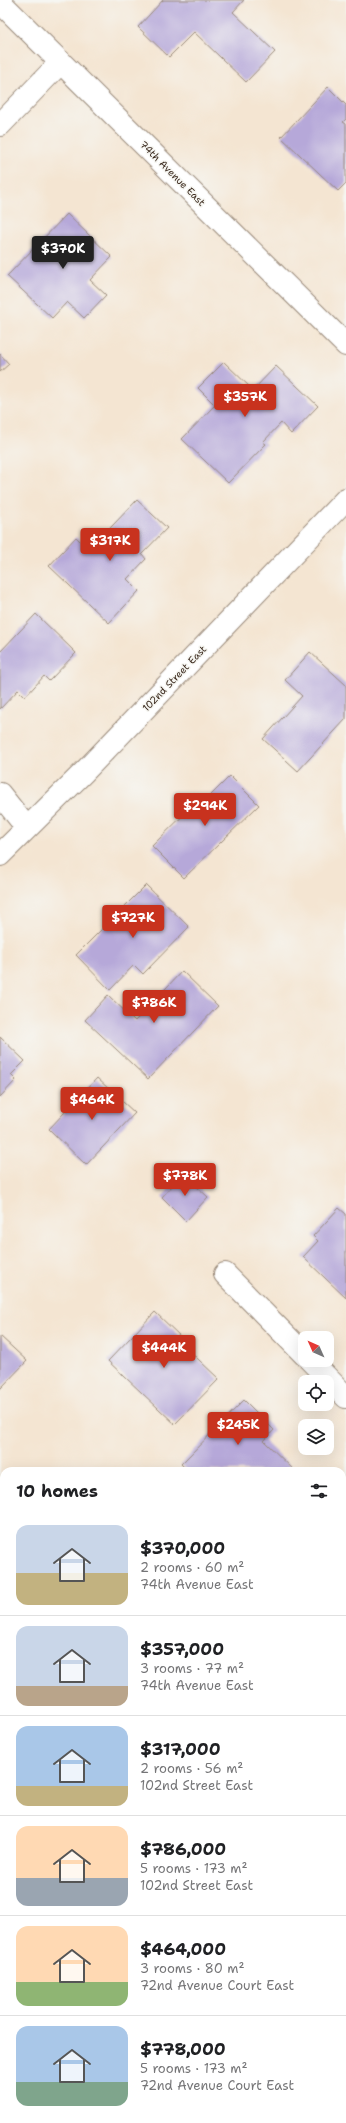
<!DOCTYPE html>
<meta charset="utf-8">
<style>
:root{--surface:#fff;--page:#f6f6f6;--text:#202124;--muted:#757577;--line:#e0e0e0;--accent:#c8321e}
body{margin:0;font-family:"Shantell Sans",sans-serif;background:var(--page);color:var(--text);height:100vh;display:flex;flex-direction:column;font-size:15px;white-space:nowrap}
*{box-sizing:border-box;margin:0}
p{font-size:13px;color:var(--muted)}
.icon{flex:none;width:22px;height:22px;fill:none;stroke:currentColor;stroke-width:2;stroke-linecap:round;stroke-linejoin:round}
.map{position:relative;flex:1;overflow:hidden}
.drawer{position:absolute;left:0px;top:1467px;width:346px;height:656px;display:flex;flex-direction:column;background:var(--surface);border-radius:12px 12px 0 0;box-shadow:0 4px 16px #0002}
.drawer>*{flex:none}
.needle{width:26px;rotate:315deg}
.buttons{position:absolute;left:298px;top:1331px;display:grid;gap:8px}
.buttons a{display:grid;place-items:center;width:36px;height:36px;border-radius:8px;background:var(--surface);box-shadow:0 4px 16px #0002;font-size:20px}
.price{position:absolute;translate:-50% -34px;padding:0 9px;border-radius:4px;background:var(--accent);color:#fff;font-size:13px;line-height:26px;filter:drop-shadow(0 1px 2px #0008)}
.price::after{content:'';position:absolute;left:50%;top:24px;width:12px;height:9px;margin-left:-6px;background:inherit;clip-path:polygon(0 0,100% 0,50% 100%)}
.price.on{background:#222;color:#fff}
ul{padding:0;list-style:none}
li{display:flex;align-items:center;gap:12px;height:100px;padding:0 16px}
li+li{border-top:1px solid var(--line)}
li span{display:grid;place-items:center;flex:none;width:112px;height:80px;border-radius:12px;color:#555}
li>.icon{margin-inline-start:auto}
span .icon{width:48px;height:48px;fill:#fffc;stroke-width:1}
li b{font-size:17px}
h2{display:flex;justify-content:space-between;align-items:center;height:48px;padding:0 16px;font-size:17px}
.map>svg:first-child{display:block}
.building{fill:#b6a8d9}
.lines{fill:none;stroke-linecap:round;stroke-linejoin:round}
.minor-casing{stroke:#988878;stroke-width:24}
.tertiary-casing{stroke:#988878;stroke-width:24}
.path{stroke:#988878;stroke-width:2.5;stroke-dasharray:3 3;stroke-linecap:butt}
.minor{stroke:#fff;stroke-width:22}
.tertiary{stroke:#fff;stroke-width:22}
.labels{text-anchor:middle;stroke-width:3;stroke-linejoin:round;paint-order:stroke}
.street-label{font-size:10px;fill:#3b2a1e;stroke:#f6f6f2}
</style>
<div class="map">
<svg width="346" height="2123" viewBox="0 0 346 2123">
<rect width="100%" height="100%" fill="#f6f6f2"/>
<filter id="ink" filterUnits="userSpaceOnUse"><feTurbulence type="fractalNoise" baseFrequency=".025" numOctaves="2"/><feDisplacementMap in="SourceGraphic" scale="8" xChannelSelector="R" yChannelSelector="G"/><feConvolveMatrix kernelMatrix="1 2 1 2 8 2 1 2 1" color-interpolation-filters="sRGB"/></filter>
<filter id="wash" filterUnits="userSpaceOnUse"><feTurbulence type="fractalNoise" baseFrequency=".012" numOctaves="4" result="noise"/><feDisplacementMap in="SourceGraphic" scale="16" xChannelSelector="R" yChannelSelector="G"/><feGaussianBlur stdDeviation="0.9" result="paint"/><feColorMatrix in="noise" values="0 0 0 0 0 0 0 0 0 0 0 0 0 0 0 0 0 1.4 0 .05"/><feComposite in="paint" operator="in"/></filter>
<g filter="url(#wash)">
<rect width="100%" height="100%" fill="#f4e5d2"/>
<g id="blocks">
<path class="building" d="M163,0H244L233,12L275,52L246,82L194,32L169,57L138,27Z
M328,87L346,105V119L343,122L346,124V183L338,191L281,137Z
M67,214L112,257L90,280L106,295L84,318L67,302L52,318L7,276Z
M0,354L9,364L0,372Z
M224,362L253,390L276,366L318,406L291,434L281,423L263,442L266,444L228,483L182,439L215,405L198,388Z
M137,500L167,528L142,554L146,559L127,579L139,591L109,623L49,566L76,537L89,550Z
M36,614L76,653L49,681L44,676L25,697L18,690L0,709V652Z
M310,652L346,685V719L298,771L263,739L302,696L285,680Z
M230,776L259,805L184,878L152,846L203,796L206,800Z
M146,885L189,927L143,974L134,965L110,990L76,955Z
M182,971L218,1006L148,1079L85,1020L108,995L135,1021Z
M0,1037L25,1061L11,1075L16,1080L0,1097Z
M97,1078L135,1113L86,1165L49,1129Z
M183,1174L208,1197L186,1221L162,1197Z
M339,1208L346,1214V1298L303,1257L318,1241L313,1236Z
M155,1312L183,1339L180,1342L219,1379L175,1424L108,1361Z
M0,1336L27,1361L0,1389Z
M244,1400L274,1430L264,1441L295,1471H188L181,1464Z
M342,1498L346,1502V1576L342,1572Z
M4,1602V1659L0,1660V1603Z
M342,1717L346,1722V1734L342,1738Z"/>
</g>
</g>
<g filter="url(#ink)">
<use href="#blocks" fill-opacity="0" stroke="#988878" stroke-width="1"/>
<g class="lines">
<defs>
<path id="minor" d="M0,2L346,345
M0,125L61,62
M0,794L27,828
M0,855L84,772L346,499
M225,1274L305,1355
M310,1360L346,1397"/>
<path id="tertiary" d="M342,1968L346,1964
M190,2123L194,2119"/>
</defs>
<use href="#minor" class="minor-casing"/>
<use href="#tertiary" class="tertiary-casing"/>
<path class="path" d="M0,2036H4"/>
<use href="#minor" class="minor"/>
<use href="#tertiary" class="tertiary"/>
</g>
</g>
<g class="labels">
<g class="street-label">
<text transform="translate(173 173) rotate(45)" y="4">74th Avenue East</text>
<text transform="translate(174 678) rotate(-46)" y="4">102nd Street East</text>
</g>
</g>
</svg>
<div class="buttons">
<a><svg class="needle" viewBox="-14 -14 28 28"><path d="M0-13l5 13h-10z" fill="#e53935"/><path d="M0 13l5-13h-10z" fill="#757577"/></svg></a>
<a><svg class="icon" aria-label="locate" viewBox="0 0 24 24"><circle cx="12" cy="12" r="6"/><path d="M12 2v4M12 18v4M2 12h4M18 12h4"/></svg></a>
<a><svg class="icon" aria-label="layers" viewBox="0 0 24 24"><path d="M12 4l9 5-9 5-9-5zM3 14l9 5 9-5"/></svg></a>
</div>
<b class="price on" style="left:63px;top:270px">$370K</b>
<b class="price" style="left:245px;top:418px">$357K</b>
<b class="price" style="left:110px;top:562px">$317K</b>
<b class="price" style="left:205px;top:827px">$294K</b>
<b class="price" style="left:133px;top:939px">$727K</b>
<b class="price" style="left:154px;top:1024px">$786K</b>
<b class="price" style="left:92px;top:1121px">$464K</b>
<b class="price" style="left:185px;top:1197px">$778K</b>
<b class="price" style="left:164px;top:1369px">$444K</b>
<b class="price" style="left:238px;top:1446px">$245K</b>
<section class="drawer">
<h2>10 homes<svg class="icon" aria-label="filters" viewBox="0 0 24 24"><path d="M4 7h16M4 17h16"/><circle cx="9" cy="7" r="2"/><circle cx="15" cy="17" r="2"/></svg></h2>
<ul>
<li><span style="background:linear-gradient(#c9d6e8 60%,#c2b280 0)"><svg class="icon" aria-label="home" viewBox="0 0 24 24"><path d="M3 11l9-7 9 7M6 9v11h12V9"/></svg></span><div><b>$370,000</b><p>2 rooms · 60 m²</p><p>74th Avenue East</p></div></li>
<li><span style="background:linear-gradient(#c9d6e8 75%,#b9a48a 0)"><svg class="icon" aria-label="home" viewBox="0 0 24 24"><path d="M3 11l9-7 9 7M6 9v11h12V9"/></svg></span><div><b>$357,000</b><p>3 rooms · 77 m²</p><p>74th Avenue East</p></div></li>
<li><span style="background:linear-gradient(#a9c7e8 75%,#c2b280 0)"><svg class="icon" aria-label="home" viewBox="0 0 24 24"><path d="M3 11l9-7 9 7M6 9v11h12V9"/></svg></span><div><b>$317,000</b><p>2 rooms · 56 m²</p><p>102nd Street East</p></div></li>
<li><span style="background:linear-gradient(#ffd9b3 65%,#9aa5b1 0)"><svg class="icon" aria-label="home" viewBox="0 0 24 24"><path d="M3 11l9-7 9 7M6 9v11h12V9"/></svg></span><div><b>$786,000</b><p>5 rooms · 173 m²</p><p>102nd Street East</p></div></li>
<li><span style="background:linear-gradient(#ffd9b3 70%,#8fb573 0)"><svg class="icon" aria-label="home" viewBox="0 0 24 24"><path d="M3 11l9-7 9 7M6 9v11h12V9"/></svg></span><div><b>$464,000</b><p>3 rooms · 80 m²</p><p>72nd Avenue Court East</p></div></li>
<li><span style="background:linear-gradient(#a9c7e8 70%,#7fa58c 0)"><svg class="icon" aria-label="home" viewBox="0 0 24 24"><path d="M3 11l9-7 9 7M6 9v11h12V9"/></svg></span><div><b>$778,000</b><p>5 rooms · 173 m²</p><p>72nd Avenue Court East</p></div></li>
</ul>
</section>
</div>
